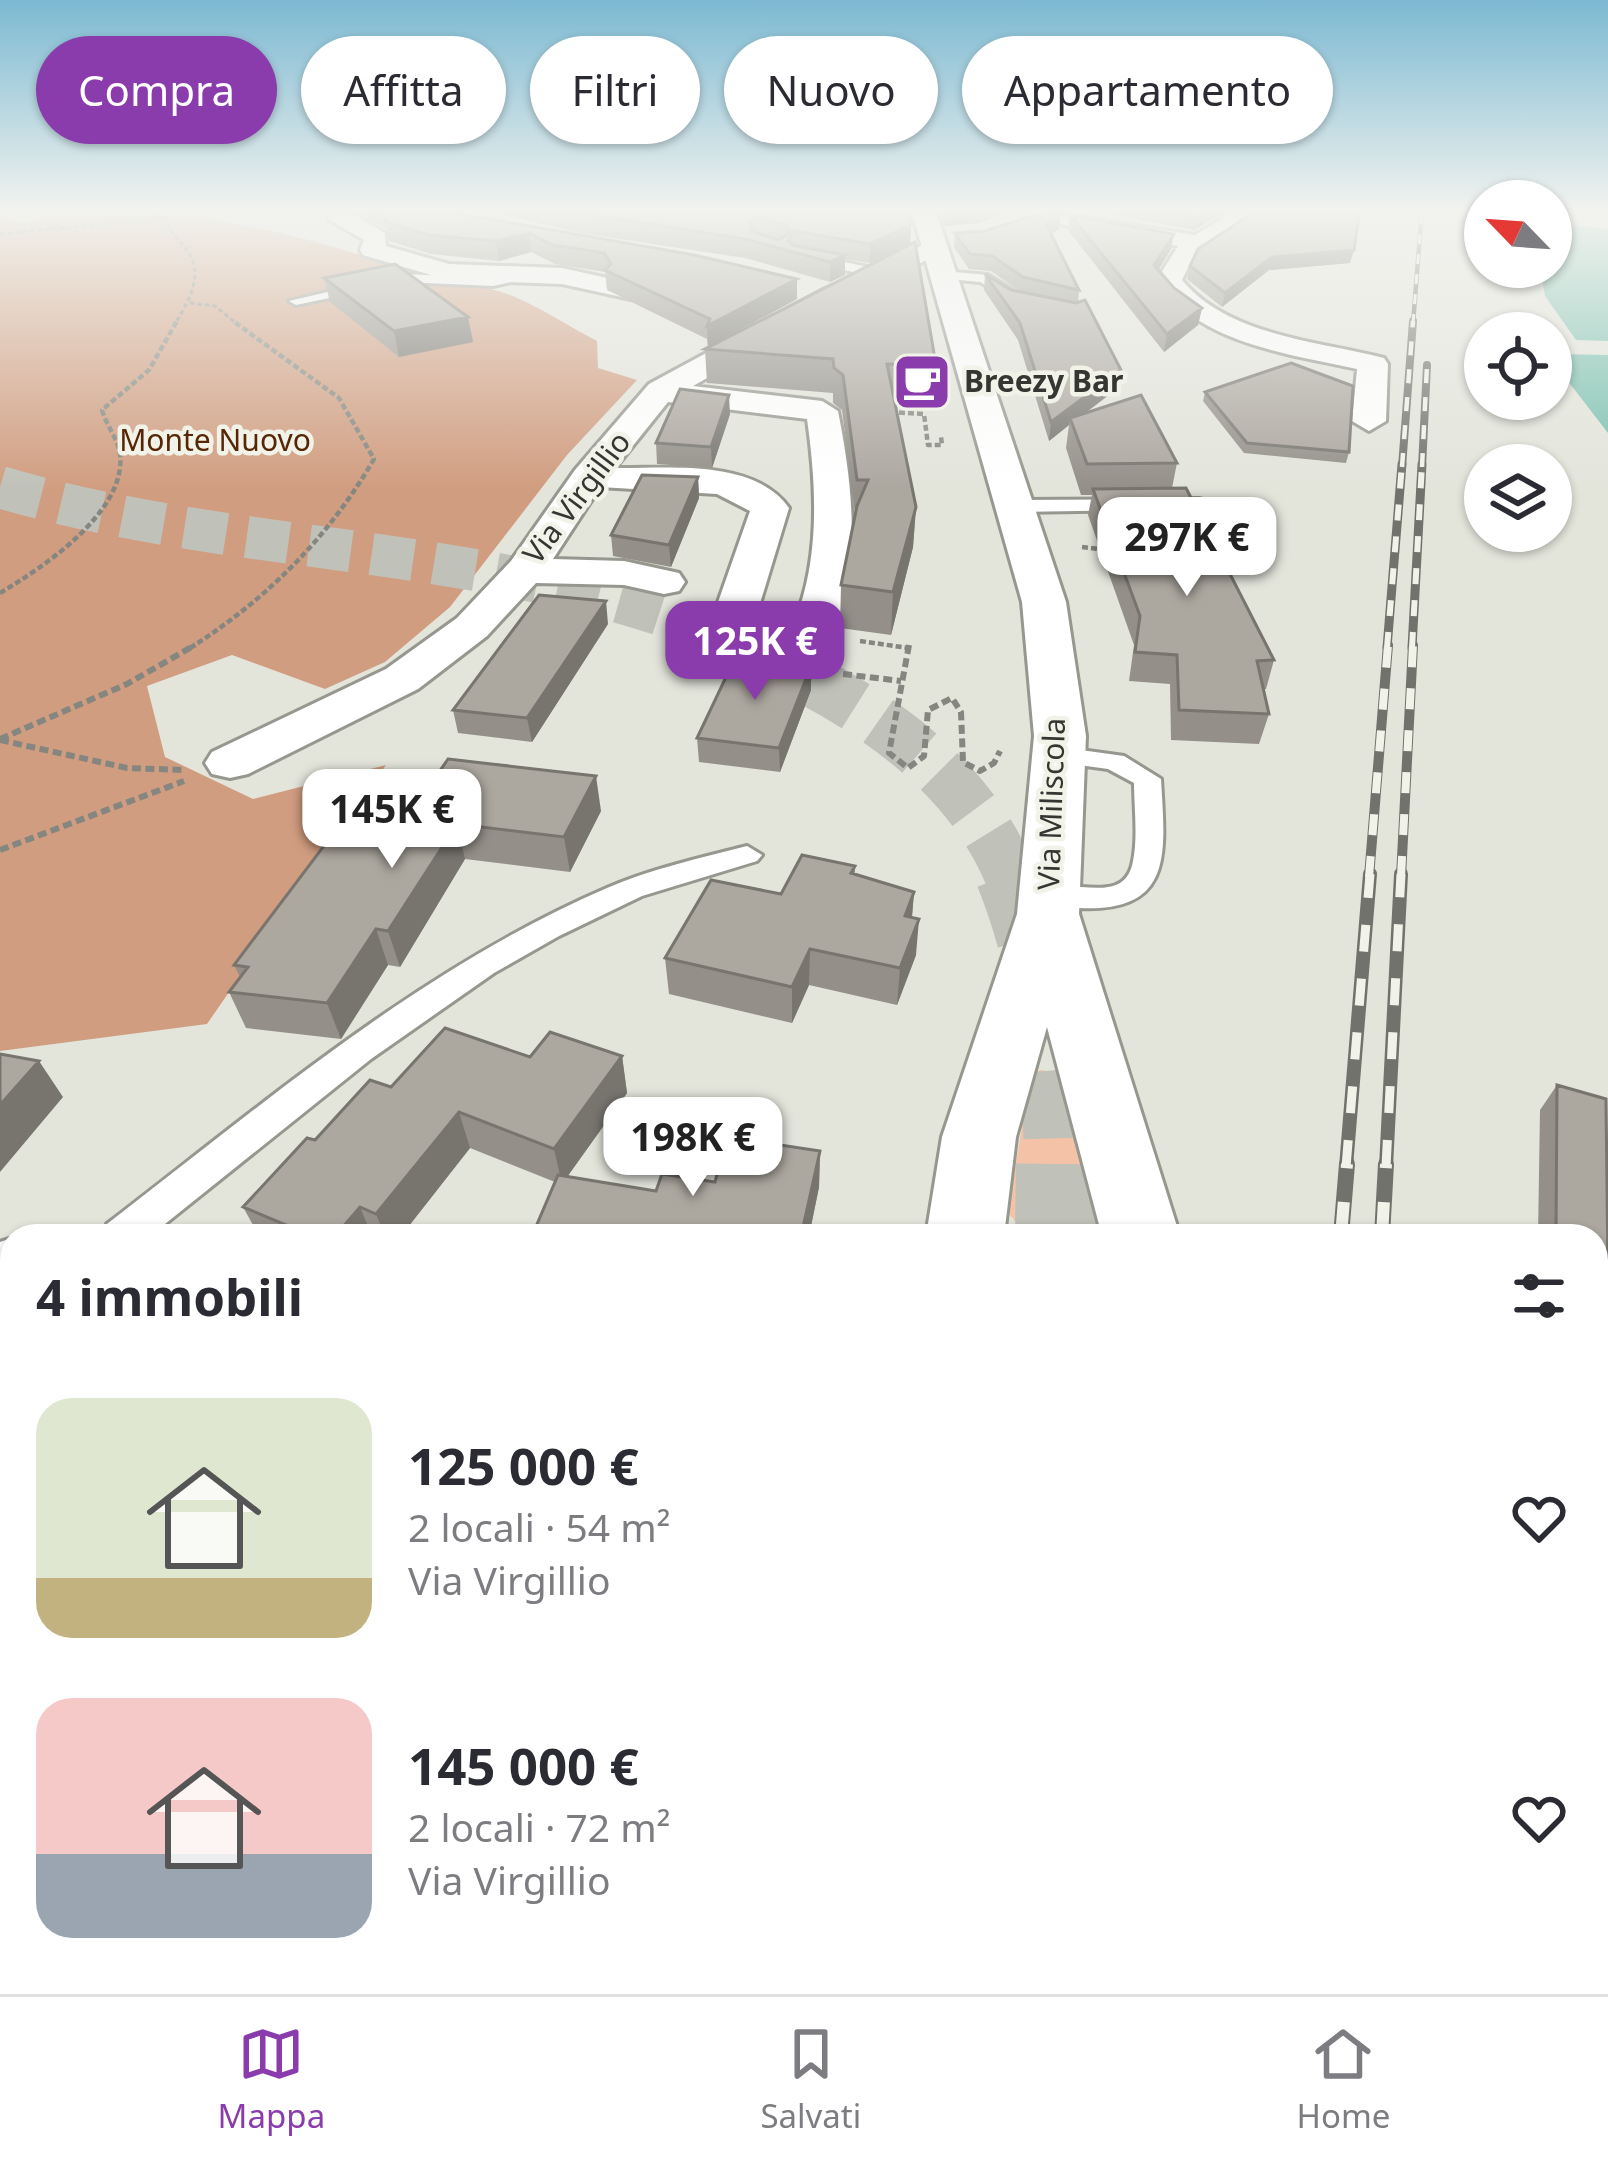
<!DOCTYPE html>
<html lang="it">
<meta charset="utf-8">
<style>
:root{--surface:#fff;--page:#f7f7f7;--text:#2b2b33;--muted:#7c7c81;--line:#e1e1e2;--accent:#8a3bac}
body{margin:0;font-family:"Noto Sans",sans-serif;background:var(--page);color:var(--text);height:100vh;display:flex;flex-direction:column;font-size:45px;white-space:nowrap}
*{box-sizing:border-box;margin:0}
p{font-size:39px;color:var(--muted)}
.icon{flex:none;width:66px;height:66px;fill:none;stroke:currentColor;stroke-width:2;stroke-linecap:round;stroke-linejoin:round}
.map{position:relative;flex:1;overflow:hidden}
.panel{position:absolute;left:0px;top:1224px;width:1608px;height:771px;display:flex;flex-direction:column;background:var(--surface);border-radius:36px 36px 0 0;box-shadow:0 3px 9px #0004}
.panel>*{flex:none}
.banner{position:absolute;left:36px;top:36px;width:1536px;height:108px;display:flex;gap:24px}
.needle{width:78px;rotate:295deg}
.fabs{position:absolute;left:1464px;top:180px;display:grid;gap:24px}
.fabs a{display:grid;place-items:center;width:108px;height:108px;border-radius:50%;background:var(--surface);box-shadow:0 3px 9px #0004;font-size:60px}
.price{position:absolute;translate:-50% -102px;padding:0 27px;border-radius:24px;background:#fff;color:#222;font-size:39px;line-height:78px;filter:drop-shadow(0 3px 6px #0008)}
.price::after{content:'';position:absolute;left:50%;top:72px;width:36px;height:27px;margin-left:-18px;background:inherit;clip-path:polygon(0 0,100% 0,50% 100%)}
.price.selected{background:var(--accent);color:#fff}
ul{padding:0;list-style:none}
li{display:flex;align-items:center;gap:36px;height:300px;padding:0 36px}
li span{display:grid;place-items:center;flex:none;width:336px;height:240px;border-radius:36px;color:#555}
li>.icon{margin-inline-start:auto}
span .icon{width:144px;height:144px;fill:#fffc;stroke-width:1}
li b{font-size:51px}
h2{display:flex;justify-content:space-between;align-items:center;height:144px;padding:0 36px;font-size:51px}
.tag{padding:0 42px;border-radius:54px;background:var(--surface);box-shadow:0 3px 9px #0004;font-size:42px;line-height:108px}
.tag.selected{background:var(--accent);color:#fff}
.tabs{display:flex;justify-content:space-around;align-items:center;height:168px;border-top:3px solid var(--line);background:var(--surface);font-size:33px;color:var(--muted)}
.tabs a{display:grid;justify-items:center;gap:6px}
.tabs .selected{color:var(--accent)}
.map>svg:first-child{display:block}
.green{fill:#f3c2a7}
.forest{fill:#d19d80}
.water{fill:#7bc1b0}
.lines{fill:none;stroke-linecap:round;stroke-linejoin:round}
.secondary-tunnel-far3{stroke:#c0c2b9;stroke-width:42;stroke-dasharray:42 21;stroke-linecap:butt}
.secondary-tunnel-far2{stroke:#c0c2b9;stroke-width:52;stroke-dasharray:52 27;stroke-linecap:butt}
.secondary-tunnel-far1{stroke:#c0c2b9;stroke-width:68;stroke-dasharray:68 33;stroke-linecap:butt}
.secondary-tunnel{stroke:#c0c2b9;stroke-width:84;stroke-dasharray:84 42;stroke-linecap:butt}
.lane-casing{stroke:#96978e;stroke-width:6}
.street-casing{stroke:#96978e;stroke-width:6}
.secondary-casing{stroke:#96978e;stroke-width:6}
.path-far2{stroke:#84867f;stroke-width:3;stroke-dasharray:4.5 3;stroke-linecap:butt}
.path-far1{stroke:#84867f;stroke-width:4.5;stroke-dasharray:6 3;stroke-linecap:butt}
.path{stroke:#84867f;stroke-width:6;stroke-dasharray:9 4.5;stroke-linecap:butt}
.lane{fill:#fff;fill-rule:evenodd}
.street{fill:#fff;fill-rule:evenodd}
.secondary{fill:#fff;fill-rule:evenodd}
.rail-far6-casing{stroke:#71726c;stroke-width:4.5}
.rail-far5-casing{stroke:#71726c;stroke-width:8}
.rail-far4-casing{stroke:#71726c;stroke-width:9}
.rail-far3-casing{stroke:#71726c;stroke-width:10}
.rail-far2-casing{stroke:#71726c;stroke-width:14}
.rail-far1-casing{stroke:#71726c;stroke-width:16}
.rail-casing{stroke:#71726c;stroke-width:20}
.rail-far6{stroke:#f1f2e8;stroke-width:3;stroke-dasharray:10;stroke-linecap:butt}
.rail-far5{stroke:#f1f2e8;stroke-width:4.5;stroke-dasharray:14;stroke-linecap:butt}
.rail-far4{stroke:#f1f2e8;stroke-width:6;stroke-dasharray:16;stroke-linecap:butt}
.rail-far3{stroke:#f1f2e8;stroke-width:8;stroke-dasharray:21;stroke-linecap:butt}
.rail-far2{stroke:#f1f2e8;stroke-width:9;stroke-dasharray:27;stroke-linecap:butt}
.rail-far1{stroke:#f1f2e8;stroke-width:12;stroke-dasharray:34;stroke-linecap:butt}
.rail{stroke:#f1f2e8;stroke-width:15;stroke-dasharray:44;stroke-linecap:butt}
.wall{fill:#949089}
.shaded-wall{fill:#78756f}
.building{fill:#aca79f;stroke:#78756f;stroke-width:3;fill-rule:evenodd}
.labels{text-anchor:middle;stroke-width:9;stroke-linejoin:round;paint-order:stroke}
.far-poi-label{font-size:30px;font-weight:bold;fill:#353632;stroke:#f1f2e8;text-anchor:start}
.far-park-label{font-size:30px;fill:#572604;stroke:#f1f2e8}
.far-street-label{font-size:30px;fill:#353632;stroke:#f1f2e8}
</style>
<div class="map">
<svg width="1608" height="1994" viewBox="0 0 1608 1994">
<rect width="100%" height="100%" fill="#e3e5db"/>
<path class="green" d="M1042,1070L1065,1075C1075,1114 1108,1213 1049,1232C1032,1238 1018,1225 1008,1213L1029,1083L1034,1072Z"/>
<path class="forest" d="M84,209C201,209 307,236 417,273C448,284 485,284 515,297C543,309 570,327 597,341L598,368L637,380L567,455L450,607L385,662L325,689L232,655L147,686L165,757L253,799L386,765L207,1024L0,1051V216L23,223Z"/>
<path class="water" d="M1551,223L1608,229V341L1576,340L1545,296L1540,267H1551Z
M1560,354L1608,355V433L1554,363Z"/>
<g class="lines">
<path class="secondary-tunnel-far3" d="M0,487C246,560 510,541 746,648"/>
<path class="secondary-tunnel-far2" d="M740,645C850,696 963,760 1011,877"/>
<path class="secondary-tunnel-far1" d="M1009,874C1047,968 1057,1067 1058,1167"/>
<path class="secondary-tunnel" d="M1057,1236L1058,1164"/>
<defs>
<path id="lane" d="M802,253L877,269L884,273L877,277L797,260Z
M528,270L533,277L493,286L405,282L296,305L289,301L405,274L493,278Z
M943,271L988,275L1031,301L1019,304L980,282L938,278Z
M1199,499L1206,501V509L1015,512L1005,506L1015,500Z
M1059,747L1124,756L1161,779C1165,852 1175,913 1078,908C1062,907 1045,910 1035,897C1058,868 1124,913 1133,861C1138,836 1134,808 1134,783L1108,769L1050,761L1046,755L1050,749Z
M747,846L762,855L757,861L642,896L559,936L494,973L371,1059L150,1236H101L107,1224C266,1102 421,968 607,888C651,869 700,858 747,846Z"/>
<path id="street" d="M328,209H357L353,214L385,233L386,246L449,264L562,268L630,283L688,267L701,275L697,280L631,299L562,284L448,280L363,255L360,250L364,240L328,219Z
M1033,209L1195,235L1239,209H1267L1192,259L1182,280C1228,336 1318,341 1384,358L1388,364L1386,421L1369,431L1352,421L1357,369C1286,353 1201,344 1156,281L1178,246L1033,219Z
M934,240L943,242V252L841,302L693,386L822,401L838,411C856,502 865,598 809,678C775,686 723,674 703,645L750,511L717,494L600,487L553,559L624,561L679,573L685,582L679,591L664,594L624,585L536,583L487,636L418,689L248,774L230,778L212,774L205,763L212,752L386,669L457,618L511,561L575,470L649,384L823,290ZM668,402L807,419C818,497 821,581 780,652L748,643L789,508C754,458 667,469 615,468Z
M12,1238V1307L0,1312V1242Z
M64,1983H178L181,1994H67Z
M665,1983H779L776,1994H662Z"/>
<path id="secondary" d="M911,209H935L1066,602L1086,736L1079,914L1180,1236H1102L1047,1027L1016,1137L1004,1236H926L942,1137L1017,914L1034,736L1022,602Z
M799,1983H919L917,1994H797Z
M953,1983H1073L1072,1994H952Z
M1088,1983H1208V1994H1088Z"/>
</defs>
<use href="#lane" class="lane-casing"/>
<use href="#street" class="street-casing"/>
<use href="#secondary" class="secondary-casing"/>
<path class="path-far2" d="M142,209L164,218C170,232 178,238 187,250C205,275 188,302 175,324
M0,234L162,218
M190,303L215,306L237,324"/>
<path class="path-far1" d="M890,412L924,414L928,445H942L941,437
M1082,547L1099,549
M0,593C42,568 127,512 120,454C118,439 106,425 102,410L149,370L177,321
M860,641L908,648
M190,648C266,600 329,537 374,459L339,398L233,321"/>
<path class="path" d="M909,645L889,753L908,768L924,756L928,710L952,698L961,712L963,762L980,771L994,763L1000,751
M843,674L901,681
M0,739L127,684L195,645
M0,740L127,768L184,770
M0,850L184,781"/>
<use href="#lane" class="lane"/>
<use href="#street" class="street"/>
<use href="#secondary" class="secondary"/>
<defs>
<path id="rail-far6" d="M1413,324L1422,209"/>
<path id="rail-far5" d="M1402,467L1413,321
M1422,467L1427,365"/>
<path id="rail-far4" d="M1387,648L1402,464
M1412,648L1422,464"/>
<path id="rail-far3" d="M1369,877L1388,645
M1401,877L1413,645"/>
<path id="rail-far2" d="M1346,1167L1370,874
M1386,1167L1401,874"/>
<path id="rail-far1" d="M1341,1236L1347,1164
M1382,1236L1386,1164"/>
<path id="rail" d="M1311,1983V1994
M1372,1983V1994"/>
</defs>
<use href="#rail-far6" class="rail-far6-casing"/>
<use href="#rail-far5" class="rail-far5-casing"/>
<use href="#rail-far4" class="rail-far4-casing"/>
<use href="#rail-far3" class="rail-far3-casing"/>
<use href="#rail-far2" class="rail-far2-casing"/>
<use href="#rail-far1" class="rail-far1-casing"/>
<use href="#rail" class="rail-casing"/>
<use href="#rail-far6" class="rail-far6"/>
<use href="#rail-far5" class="rail-far5"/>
<use href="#rail-far4" class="rail-far4"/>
<use href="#rail-far3" class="rail-far3"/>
<use href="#rail-far2" class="rail-far2"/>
<use href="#rail-far1" class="rail-far1"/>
<use href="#rail" class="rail"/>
</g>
<path class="wall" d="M359,209H432L797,299L708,347L707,339L607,290L605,272L555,264L531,252L499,261L431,254L389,241L387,229L360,213Z
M480,209H908L911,225L910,244L870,263L845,259V275L830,282L745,258L580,233Z
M938,209H1018L978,223L945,226Z
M1082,209H1230L1194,230Z
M1060,215L1059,229L1051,234L1079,290L1078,303L1118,388L1085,413L1177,463L1172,488L1274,660L1266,689H1263L1269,714L1259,744L1171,740L1170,684L1129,681L1134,645L1088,515L1092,495H1081L1066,448L1069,425L1049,441L1018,340L984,290L985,274L1011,290L1021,292L991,271L969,269L954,247L955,233L985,231Z
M1070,215L1171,249L1158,270L1174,288L1202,308L1198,325L1164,352L1068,230Z
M1350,263L1269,270L1222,307L1187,279L1190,266Z
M324,278L468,317L473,342L399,357L330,302Z
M705,349L936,365L933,400L894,399L916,507L913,547L891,635L840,628L841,585L855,514L842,410L833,403V393L707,383Z
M1205,392L1349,452L1346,463L1244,453L1203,401Z
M730,414L712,468L657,464L656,443Z
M698,477L699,498L671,567L613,556L611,535Z
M608,624L532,742L458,733L453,710Z
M811,666V690L780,772L699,762L697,738Z
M601,811L570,872L465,859L400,967L388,965L341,1039L246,1028L229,992L240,977L234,965L411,813Z
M855,866V874L914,892L912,917L916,955L897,1005L809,985L792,1023L669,994L665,958L781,894Z
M622,1056L627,1093L567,1177L656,1191L715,1182L820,1151L819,1187L809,1236L555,1182L470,1148L401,1236H259L243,1207L315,1140L391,1087L530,1057Z
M1557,1085L1608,1140V1280L1596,1293V1236H1538L1540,1110Z
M1604,1720L1608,1722V1994H1560L1559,1983H1596V1725Z"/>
<path class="shaded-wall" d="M982,209H1018L978,223L945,226L946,213Z
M1211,209H1230L1194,230L1197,218Z
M1060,215L1059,229L1044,238L1046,224Z
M755,216V235L751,240L749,225Z
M911,225L910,244L870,263V244Z
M529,233L531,252L499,261L496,241Z
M1174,234L1171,249L1152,281L1154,265Z
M1354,250L1350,263L1269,270L1222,307L1225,293L1272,257Z
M845,255V275L830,282V262Z
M797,279V299L708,347L707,326Z
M1202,308L1198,325L1164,352L1167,334Z
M468,317L473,342L399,357L394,331Z
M1121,370L1118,388L1072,423L1070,418L1069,425L1049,441L1051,422Z
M729,395L730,414L712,468L711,447Z
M698,477L699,498L671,567L669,545Z
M916,507L913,547L891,635L893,592Z
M606,601L608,624L532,742L527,718Z
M811,666V690L780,772L779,748Z
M596,776L601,811L570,872L564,837Z
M457,824L465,859L400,967L388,931Z
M914,892L911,928L905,916Z
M919,919L916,955L897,1005L900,968Z
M376,929L388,965L341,1039L327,1003Z
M810,949L809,985L792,1023V987Z
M622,1056L627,1093L562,1184L554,1149Z
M39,1061L63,1097L0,1172V1105Z
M459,1112L470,1148L401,1236H385L376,1214Z
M820,1151L819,1187L809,1236H801Z
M360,1207L372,1236H335Z
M12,1450V1511L0,1525V1464Z
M0,1562L12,1572V1594L0,1609Z
M34,1983H61L63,1994H52L34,1987Z
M447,1983H477L467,1994H440L439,1991Z"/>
<path class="building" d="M381,209H432L694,255L797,279L707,326L710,319L605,270L611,264L604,253L552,245L529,233L496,241L428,235L386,222L383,211Z
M556,209H908L911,225L870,244L794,231L788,241L792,245L845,255L830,262L745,239ZM755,216L786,225L790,233L778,240L751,231L749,225Z
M944,209H982L946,213Z
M1150,209H1211L1197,218Z
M1259,209H1360L1354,250L1272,257L1225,293L1190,266L1198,249Z
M1044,212L1060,215L1046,224L1079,290L1023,277L992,256L970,254L955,233L985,231Z
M1070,215L1174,234L1154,265L1174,288L1202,308L1167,334Z
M915,242L936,365L887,364L916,507L893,592L841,585L857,506L868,480H857L843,375L834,368L833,359L705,349Z
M395,264L468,317L394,331L324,278Z
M985,274L1011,290L1076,303L1085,300L1121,370L1051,422L1020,323Z
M1291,363L1353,386L1349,452L1247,443L1205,392Z
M680,389L729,395L711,447L656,443Z
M1141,395L1177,463L1087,464L1070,418Z
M642,475L698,477L669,545L611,535Z
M1186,488L1274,660L1257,661L1269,714L1179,710L1177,655L1135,652L1140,616L1093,489Z
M539,595L606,601L527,718L453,710Z
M735,658L811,666L779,748L697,738Z
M448,759L596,776L564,837L457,824L388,931L376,929L327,1003L229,992L248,967L234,965L354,806L411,813Z
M802,855L855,866L851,873L914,892L905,916L919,919L900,968L810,949L792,987L665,958L711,880L781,894Z
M445,1028L530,1057L550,1032L622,1056L554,1149L459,1112L376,1214L360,1207L335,1236H312L243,1207L307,1138L315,1140L370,1080L391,1087Z
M0,1054L39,1061L0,1105Z
M1557,1085L1606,1099L1608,1272L1596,1268V1236H1556Z
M727,1137L820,1151L801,1236H532L558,1175L656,1191L662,1174L715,1182Z
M0,1435L12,1441V1450L0,1464Z
M1604,1720L1608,1722V1797Z
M1596,1873L1608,1878V1994H1601L1596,1910Z
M12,1923V1983H34V1987L50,1990L52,1994H0V1924Z
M298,1983H447L439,1991L440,1994H304Z"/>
<linearGradient id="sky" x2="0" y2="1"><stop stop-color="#7cb9d2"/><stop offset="0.43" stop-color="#f2f3ef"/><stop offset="1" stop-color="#f2f3ef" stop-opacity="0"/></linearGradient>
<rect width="1608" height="489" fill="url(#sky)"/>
<defs>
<symbol id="cafe-square" viewBox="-11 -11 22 22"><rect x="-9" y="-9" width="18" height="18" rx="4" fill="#8a3bac" stroke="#f1f2e8"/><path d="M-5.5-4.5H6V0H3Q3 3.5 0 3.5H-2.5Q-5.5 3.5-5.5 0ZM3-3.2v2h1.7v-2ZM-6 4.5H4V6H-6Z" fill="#fff"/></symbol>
</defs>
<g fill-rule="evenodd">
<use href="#cafe-square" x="889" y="349" width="66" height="66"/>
</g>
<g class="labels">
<g class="far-poi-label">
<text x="964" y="392">Breezy Bar</text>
</g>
<g class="far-park-label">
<text x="215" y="451">Monte Nuovo</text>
</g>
<g class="far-street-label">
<text transform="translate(577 498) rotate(-53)" y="10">Via Virgillio</text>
<text transform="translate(1052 804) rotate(-88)" y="10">Via Miliscola</text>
</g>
</g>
</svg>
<div class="fabs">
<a><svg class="needle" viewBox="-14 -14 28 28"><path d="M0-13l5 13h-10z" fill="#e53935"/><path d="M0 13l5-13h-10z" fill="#7c7c81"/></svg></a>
<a><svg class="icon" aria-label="locate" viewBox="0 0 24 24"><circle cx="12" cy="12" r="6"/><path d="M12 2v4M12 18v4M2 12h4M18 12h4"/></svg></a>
<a><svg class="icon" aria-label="layers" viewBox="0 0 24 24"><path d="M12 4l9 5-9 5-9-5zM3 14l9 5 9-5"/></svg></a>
</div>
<b class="price" style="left:1187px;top:599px">297K €</b>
<b class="price selected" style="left:755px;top:703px">125K €</b>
<b class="price" style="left:392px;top:871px">145K €</b>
<b class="price" style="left:693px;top:1199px">198K €</b>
<div class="banner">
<a class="tag selected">Compra</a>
<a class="tag">Affitta</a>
<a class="tag">Filtri</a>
<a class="tag">Nuovo</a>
<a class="tag">Appartamento</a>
</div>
<section class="panel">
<h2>4 immobili<svg class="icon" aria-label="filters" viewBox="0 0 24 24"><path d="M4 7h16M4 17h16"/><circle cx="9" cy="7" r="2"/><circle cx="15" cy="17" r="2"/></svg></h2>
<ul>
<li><span style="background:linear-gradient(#dfe7d0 75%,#c2b280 0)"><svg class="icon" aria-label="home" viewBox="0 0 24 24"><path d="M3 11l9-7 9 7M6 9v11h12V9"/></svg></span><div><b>125 000 €</b><p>2 locali · 54 m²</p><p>Via Virgillio</p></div><svg class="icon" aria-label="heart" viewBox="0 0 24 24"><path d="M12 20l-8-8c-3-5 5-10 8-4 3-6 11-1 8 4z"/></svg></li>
<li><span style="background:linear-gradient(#f6c9c9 65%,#9aa5b1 0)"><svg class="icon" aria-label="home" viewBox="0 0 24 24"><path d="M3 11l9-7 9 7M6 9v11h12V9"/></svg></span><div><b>145 000 €</b><p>2 locali · 72 m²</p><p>Via Virgillio</p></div><svg class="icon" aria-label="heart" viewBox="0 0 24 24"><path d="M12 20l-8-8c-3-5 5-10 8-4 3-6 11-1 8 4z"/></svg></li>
</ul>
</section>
</div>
<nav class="tabs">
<a class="selected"><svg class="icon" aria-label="map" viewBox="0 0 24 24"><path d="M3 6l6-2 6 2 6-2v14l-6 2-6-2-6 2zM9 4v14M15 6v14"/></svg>Mappa</a>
<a><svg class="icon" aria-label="saved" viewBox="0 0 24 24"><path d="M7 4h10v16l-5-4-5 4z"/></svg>Salvati</a>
<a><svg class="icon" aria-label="home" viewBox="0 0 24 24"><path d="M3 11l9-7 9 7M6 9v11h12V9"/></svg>Home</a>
</nav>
